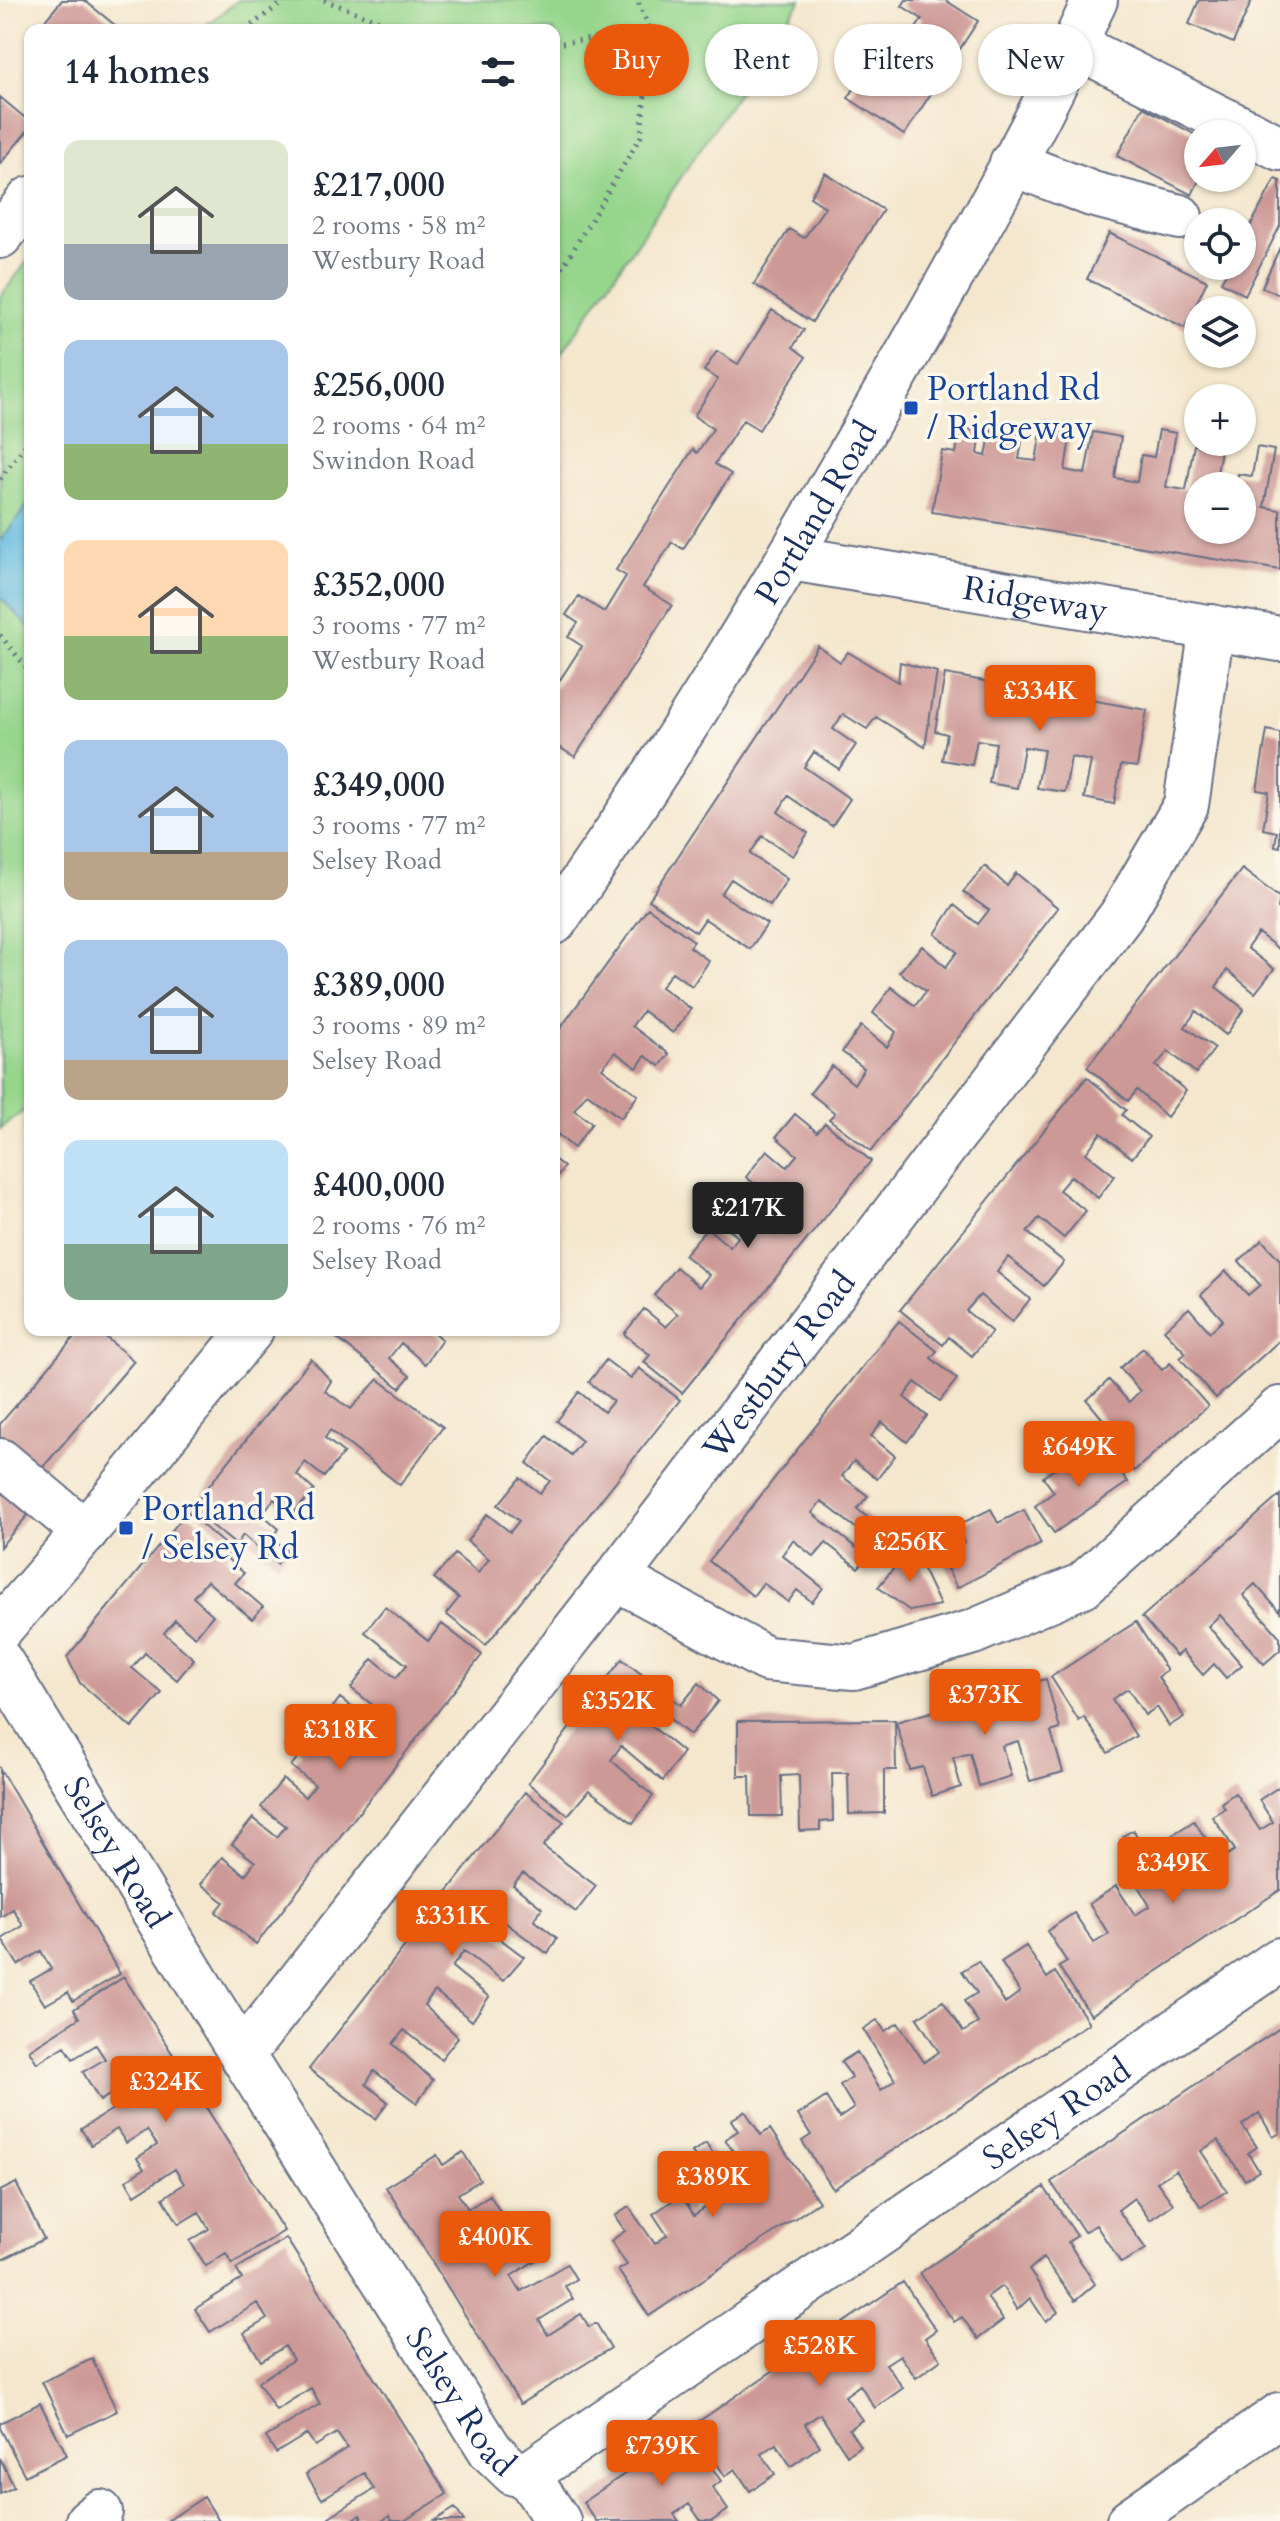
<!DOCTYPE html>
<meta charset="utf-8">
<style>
:root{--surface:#fff;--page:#f6f6f7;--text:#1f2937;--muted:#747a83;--accent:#ea580c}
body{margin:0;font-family:Cardo,serif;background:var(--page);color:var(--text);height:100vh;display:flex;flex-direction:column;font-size:30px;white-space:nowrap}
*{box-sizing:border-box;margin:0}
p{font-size:26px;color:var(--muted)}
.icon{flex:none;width:44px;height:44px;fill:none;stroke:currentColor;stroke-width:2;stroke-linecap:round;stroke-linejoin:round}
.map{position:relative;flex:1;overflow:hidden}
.panel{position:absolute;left:24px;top:24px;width:536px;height:1312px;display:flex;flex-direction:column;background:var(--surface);border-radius:16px;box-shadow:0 2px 6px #0004}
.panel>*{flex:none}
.banner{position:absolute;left:584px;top:24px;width:576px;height:72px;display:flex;gap:16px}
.needle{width:52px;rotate:242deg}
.fabs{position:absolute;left:1184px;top:120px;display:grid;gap:16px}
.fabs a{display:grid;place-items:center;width:72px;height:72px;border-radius:50%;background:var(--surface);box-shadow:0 2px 6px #0004;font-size:40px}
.price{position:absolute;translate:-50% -68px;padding:0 18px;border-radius:8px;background:var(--accent);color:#fff;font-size:26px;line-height:52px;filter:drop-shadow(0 2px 4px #0008)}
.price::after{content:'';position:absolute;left:50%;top:48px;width:24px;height:18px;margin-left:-12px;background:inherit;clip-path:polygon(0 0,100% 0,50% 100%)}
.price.selected{background:#222;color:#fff}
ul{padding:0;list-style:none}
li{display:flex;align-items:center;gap:24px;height:200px;padding:0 40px}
li span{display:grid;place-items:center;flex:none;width:224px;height:160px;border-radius:16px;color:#555}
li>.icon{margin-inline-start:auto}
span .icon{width:96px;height:96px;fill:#fffc;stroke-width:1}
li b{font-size:34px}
h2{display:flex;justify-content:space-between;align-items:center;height:96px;padding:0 40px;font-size:34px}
.tag{padding:0 28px;border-radius:36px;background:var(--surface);box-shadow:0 2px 6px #0004;font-size:28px;line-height:72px}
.tag.selected{background:var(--accent);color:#fff}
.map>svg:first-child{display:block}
.green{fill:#96d68c;stroke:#588275;stroke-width:2}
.water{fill:#61bade;stroke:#3e749e;stroke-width:2}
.building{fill:#cd9996}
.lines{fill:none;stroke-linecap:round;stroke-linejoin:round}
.minor-casing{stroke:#676f85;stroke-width:48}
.major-casing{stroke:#676f85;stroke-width:48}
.path{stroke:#676f85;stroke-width:5;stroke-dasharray:2 6;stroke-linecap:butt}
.minor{stroke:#fff;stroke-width:44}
.major{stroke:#fff;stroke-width:44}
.transit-dot{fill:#1a4fb4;stroke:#fbf7ec;stroke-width:3}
.labels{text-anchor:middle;stroke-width:7;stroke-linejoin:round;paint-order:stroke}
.transit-label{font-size:34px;fill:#164399;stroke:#fbf7ec;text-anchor:start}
.street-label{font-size:34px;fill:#1b2f5e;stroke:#fbf7ec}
</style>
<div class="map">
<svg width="1280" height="2521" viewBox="0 0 1280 2521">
<rect width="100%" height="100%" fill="#fbf7ec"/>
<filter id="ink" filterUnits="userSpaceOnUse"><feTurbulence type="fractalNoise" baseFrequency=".0125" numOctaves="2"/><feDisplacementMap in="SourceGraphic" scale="16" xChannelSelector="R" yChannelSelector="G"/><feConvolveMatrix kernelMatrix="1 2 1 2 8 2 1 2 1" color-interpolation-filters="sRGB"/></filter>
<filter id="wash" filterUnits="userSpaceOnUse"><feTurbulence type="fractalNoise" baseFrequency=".006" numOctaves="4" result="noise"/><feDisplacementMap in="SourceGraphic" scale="32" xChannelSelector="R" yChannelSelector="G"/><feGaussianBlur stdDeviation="1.8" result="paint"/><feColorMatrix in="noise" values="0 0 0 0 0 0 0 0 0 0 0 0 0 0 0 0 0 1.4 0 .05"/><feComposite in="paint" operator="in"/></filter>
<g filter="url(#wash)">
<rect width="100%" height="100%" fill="#f4e7cd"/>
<path class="green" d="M239,0H801L554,365V30H200Z
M30,258V1106L0,1129V297Z"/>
<path class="water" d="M30,502V628L0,597V541Z"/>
<g id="blocks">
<path class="building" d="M62,0H84L116,26L113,30H37Z
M906,0H945L978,21L904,135L848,98L862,77L878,87L922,19L902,6Z
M1199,0H1252L1233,43L1189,24Z
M0,97L30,122V128L0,164Z
M1143,107L1198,136V178H1200L1192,195L1117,156Z
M825,173L883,210L812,322L754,284L789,229L804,238L825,207L810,197Z
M1275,179L1280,181V226L1245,295L1221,282L1230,266H1242V242Z
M1109,233L1207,281L1185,328L1087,279Z
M1280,247V295L1262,287Z
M772,310L804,330L793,347L806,357L759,430L743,420L715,464L731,474L683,549L672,542L643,587L672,605L575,757L554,744V689L582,646L568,637L578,623L566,615L579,596L604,612L626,576L616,570L693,449L697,453L713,429L694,416L718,379L704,371L717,351L738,364Z
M1043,420L1072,425L1065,470L1085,474L1093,432L1121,437L1115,478L1137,482L1141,455L1154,457L1159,430L1176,433L1166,487L1186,490L1194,445L1221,450L1215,486H1198V530H1242V486H1236L1238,474L1252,476L1257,447L1274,450L1264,507L1280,510V570L932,512L942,451L956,453L960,428L981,431L978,454L986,456L991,430L1023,435L1019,459L1036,461Z
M818,646L840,662L848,652L898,682L900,662L937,672L925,747L876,717L867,729L843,714L833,729L856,745L839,769L814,752L804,767L850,799L832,826L788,796L778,812L808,833L793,856L762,836L750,854L787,879L770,905L731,879L721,894L767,924L750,949L705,919L696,932L649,900Z
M945,674L1147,710L1137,767L1121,765L1114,804L1084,798L1091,761L1071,757L1065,792L1037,788L1044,750L1024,747L1017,788L989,783L996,743L977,740L972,765L942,760L947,734L935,731Z
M1267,730L1280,733V847L1275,846L1277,832L1263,829L1269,792L1257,790Z
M985,866L1007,886L1016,873L1058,908L871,1151L829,1119L835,1113L810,1093L832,1066L854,1084L864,1068L842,1052L861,1026L887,1047L896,1032L873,1013L891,987L915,1006L926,991L899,972L922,946L946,967L957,952L935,934L954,905L978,924L989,910L963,892Z
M1242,869L1280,898L1278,908L1280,910V950L1258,933L1247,948L1274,969L1255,993L1227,970L1216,987L1244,1009L1226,1035L1196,1011L1185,1027L1215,1048L1196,1073L1168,1051L1156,1066L1186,1091L1167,1117L1137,1090L1128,1101L1087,1067Z
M648,908L694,941L690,947L709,961L692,986L672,972L661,987L691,1009L673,1033L643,1011L632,1026L669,1054L660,1066L645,1056L637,1068L615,1052L602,1068L638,1095L621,1118L587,1093L574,1110L592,1123L574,1148L557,1134L554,1139V1037Z
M1087,1077L1126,1110L1122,1115L1149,1137L1132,1158L1101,1133L1086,1153L1115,1176L1098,1198L1071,1176L1059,1190L1086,1211L1064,1238L1039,1218L1027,1232L1064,1262L1044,1286L1008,1257L997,1272L1030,1299L1012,1322L980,1295L966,1311L992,1332L972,1356L949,1337L943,1345L900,1310Z
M795,1114L817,1132L825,1123L871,1161L682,1393L644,1362L650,1355L624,1334L644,1309L666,1327L678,1314L654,1295L676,1267L699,1287L709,1275L684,1255L707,1228L730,1247L738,1237L715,1217L737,1190L759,1208L769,1196L746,1177L767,1150L787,1167L797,1155L776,1137Z
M554,1159L564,1167L554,1180Z
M1262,1240L1280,1260V1340L1216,1398L1180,1358L1186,1353L1164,1330L1189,1308L1210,1332L1223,1320L1201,1295L1226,1271L1248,1295L1260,1285L1239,1261Z
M899,1321L937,1351L931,1358L957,1379L940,1401L915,1382L904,1397L927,1416L907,1442L882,1422L871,1436L895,1456L877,1479L854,1461L842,1476L868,1496L857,1509L881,1528L871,1540L821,1501L812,1513L868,1557L858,1568L826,1543L814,1557L793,1540L782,1555L823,1588L812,1602L797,1590L788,1602L763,1583L753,1596L709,1561Z
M80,1330H97L134,1361L38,1473L0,1440V1424Z
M337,1330H431L442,1340L425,1364L401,1343L389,1358L410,1376L400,1388L333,1335Z
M1143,1348L1162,1370L1170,1363L1208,1406L1134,1471L1098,1430L1106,1423L1087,1400L1109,1380L1129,1402L1140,1391L1120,1368Z
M311,1359L331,1381L325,1391L351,1409L378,1379L443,1427L400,1485L330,1430L325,1438L344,1453L324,1477L305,1462L297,1475L314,1490L292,1515L274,1499L262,1514L279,1529L272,1538L288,1551L277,1564L243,1535L236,1545L191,1508Z
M606,1360L631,1379L639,1368L680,1400L486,1645L446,1614L459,1598L434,1578L455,1554L478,1573L489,1559L467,1541L487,1514L510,1532L519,1521L498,1505L520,1478L540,1493L550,1481L527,1463L547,1436L571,1455L582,1441L557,1421L579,1392L604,1412L613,1401L589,1382Z
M1106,1451L1128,1482L1054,1533L1035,1506L1054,1492L1043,1477L1075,1455L1084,1467Z
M0,1490L28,1515L0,1547Z
M1280,1495V1612L1255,1584L1243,1595L1280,1637V1650L1264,1664L1220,1615L1208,1626L1242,1665L1226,1678L1214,1664L1203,1675L1182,1651L1176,1656L1142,1617Z
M991,1509L998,1523L1024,1510L1041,1544L957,1588L940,1555L964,1542L956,1526Z
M187,1512L231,1550L225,1557L244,1573L235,1583L263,1607L252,1619L207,1581L193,1597L213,1615L195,1637L175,1620L164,1633L194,1659L177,1680L145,1653L132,1668L162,1693L132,1728L80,1683L67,1657Z
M912,1546L940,1605L910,1611L878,1587Z
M385,1607L428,1641L442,1624L482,1655L256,1944L216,1912L224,1902L201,1884L222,1857L245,1875L255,1862L232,1844L253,1818L277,1837L286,1826L261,1807L283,1779L305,1797L315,1785L291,1766L302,1752L285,1738L296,1725L336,1757L345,1746L319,1725L340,1698L366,1718L375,1707L351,1688L373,1659L396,1678L407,1665L365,1632Z
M1136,1622L1167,1671L1158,1677L1184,1717L1169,1726L1157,1707L1145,1715L1128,1689L1112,1699L1136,1736L1108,1753L1084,1717L1079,1721L1051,1677Z
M622,1659L681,1705L699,1683L718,1701L690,1735L653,1706L643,1719L683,1752L663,1781L621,1746L611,1760L653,1796L633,1823L589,1790L568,1815L528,1783Z
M1046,1679L1060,1729L1051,1732L1063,1772L1030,1781L1018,1741L1002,1746L1011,1776L979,1786L970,1753L953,1758L961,1787L932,1796L923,1767L910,1770L896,1722Z
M895,1720L896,1770H884V1813L849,1814L848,1773H832L833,1821L820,1822V1830L800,1831L799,1775L781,1776L782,1816H751L750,1776H738V1721Z
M0,1769L120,1974L73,2001L68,1992L45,2005L30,1981L51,1969L41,1951L18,1965L2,1939L23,1926L13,1909L0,1917Z
M1280,1786V1890L1091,2015L1059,1967L1067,1962L1047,1931L1074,1913L1094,1943L1109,1934L1089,1904L1116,1886L1135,1915L1150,1906L1136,1883L1148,1874L1123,1836L1133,1830L1147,1851L1151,1848L1177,1888L1193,1877L1167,1838L1194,1821L1220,1860L1235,1850L1212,1816L1225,1808L1221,1803L1235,1793L1260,1830L1273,1822L1259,1800Z
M525,1792L564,1822L543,1846L596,1886L576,1912L523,1873L513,1885L542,1908L534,1920L557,1938L548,1954L495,1915L486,1928L524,1957L503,1981L464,1951L452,1967L489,1997L472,2021L435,1991L424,2005L458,2037L441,2059L404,2030L393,2044L433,2080L417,2103L374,2071L366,2084L388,2102L376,2119L309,2069Z
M1026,1946L1047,1978L1055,1972L1089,2023L833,2189L802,2141L811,2135L798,2115L826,2097L839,2118L854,2108L840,2085L852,2077L841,2062L857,2052L881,2090L895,2080L863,2029L877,2020L885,2031L898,2023L924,2062L939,2052L917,2018L943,2001L963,2032L978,2023L964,2001L977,1993L962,1971L978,1961L1005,2003L1020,1992L1001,1962Z
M124,1977L284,2231L232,2264L226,2253L206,2266L190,2241L209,2229L199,2212L179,2224L163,2198L184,2184L175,2169L135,2195L126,2180L144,2169L137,2158L157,2145L147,2130L126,2143L117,2129L91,2145L81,2129L127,2100L120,2088L100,2101L83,2072L105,2059L96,2045L73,2059L65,2046L37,2063L29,2050L79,2018L74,2009Z
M1280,2028V2133L1273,2137L1259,2113L1242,2125L1257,2147L1248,2153L1259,2171L1245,2180L1218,2140L1201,2151L1227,2191L1201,2207L1176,2170L1157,2182L1173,2204L1150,2220L1134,2198L1118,2210L1146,2249L1121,2263L1096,2225L1084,2232L1051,2182Z
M745,2111L761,2135L770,2129L819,2202L649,2316L618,2270L627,2265L611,2241L625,2231L615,2216L629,2207L655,2244L667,2235L653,2214L681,2195L694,2215L709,2205L687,2172L700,2163L692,2152L706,2143L737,2190L752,2179L725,2139L738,2131L731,2120Z
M463,2152L480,2180L458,2194L468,2209L490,2195L506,2222L486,2235L495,2250L529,2230L544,2255L511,2276L521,2291L567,2264L576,2279L565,2286L573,2299L539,2320L548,2335L581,2314L589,2327L596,2323L611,2348L520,2404L386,2187L437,2155L443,2165Z
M16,2183L44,2239L0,2261V2191Z
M1044,2187L1077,2236L1068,2242L1095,2284L1075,2301L1043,2258L1029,2270L1058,2312L1046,2322L1030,2298L1017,2310L1002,2286L987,2297L1003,2320L978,2339L962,2317L954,2322L920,2273Z
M286,2238L447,2494L404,2521H392L389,2516L382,2521H363L360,2515L351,2521H332L329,2517L374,2489L364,2473L322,2499L306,2474L347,2448L337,2433L315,2446L307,2434L276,2453L266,2437L320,2404L311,2388L276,2410L258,2382L293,2360L285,2346L261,2361L244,2333L267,2319L257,2303L210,2332L195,2309L242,2279L236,2269Z
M903,2282L936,2330L925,2338L941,2360L916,2378L900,2355L886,2364L903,2388L875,2408L860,2385L845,2396L862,2420L849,2429L860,2446L847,2455L820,2414L805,2424L820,2446L791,2466L776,2444L761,2454L775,2474L750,2491L735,2469L725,2476L692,2426Z
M92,2359L117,2411L68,2435L42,2382Z
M40,2403L67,2455L25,2476L0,2428V2423Z
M687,2432L721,2481L712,2487L728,2510L712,2521H701L689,2504L674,2514L679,2521H596L583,2502Z
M0,2458L14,2487L0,2494Z
M204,2497L219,2521H167Z
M455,2508L464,2521H434Z"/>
</g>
</g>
<g filter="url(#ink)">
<use href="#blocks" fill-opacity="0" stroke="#676f85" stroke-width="2"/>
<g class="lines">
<defs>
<g id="minor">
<path d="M1074,45L1280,148"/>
<path d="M1012,163L1092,194L1180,217"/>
<path d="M0,236L30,199"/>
<path id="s1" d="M791,558L1280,639"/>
<path d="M0,1461L85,1532"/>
<path d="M616,1578L766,1659L854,1667L973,1632L1083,1585L1280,1409"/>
<path id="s2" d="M0,1661L242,2055L491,2451L514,2473L527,2475L1280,1960"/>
<path id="s3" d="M242,2055L616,1578L1121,916L1186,805L1212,627"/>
<path d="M527,2475L558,2521"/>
<path d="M88,2521L100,2512"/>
<path d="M1129,2521L1280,2415"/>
</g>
<g id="major">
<path id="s4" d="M554,922C674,753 781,575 884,395C958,265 1033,135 1095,0"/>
<path d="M0,1629L107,1506L251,1330"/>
</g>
</defs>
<use href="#minor" class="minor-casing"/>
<use href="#major" class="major-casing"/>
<path class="path" d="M324,0L403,30
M245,30L286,0
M554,44L651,31
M554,282L641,136L651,31L637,0
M0,479L30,439
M0,635L30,672"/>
<use href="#minor" class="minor"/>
<use href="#major" class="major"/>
</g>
</g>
<g class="transit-dot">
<rect x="903" y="400" width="16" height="16" rx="4"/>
<rect x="118" y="1520" width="16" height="16" rx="4"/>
</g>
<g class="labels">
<g class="transit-label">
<text x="927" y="400">Portland Rd<tspan x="927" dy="39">/ Ridgeway</tspan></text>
<text x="142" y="1520">Portland Rd<tspan x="142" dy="39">/ Selsey Rd</tspan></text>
</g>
<g class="street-label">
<text dy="12" stroke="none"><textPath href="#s4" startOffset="486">Portland Road</textPath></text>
<text dy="12" stroke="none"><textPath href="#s1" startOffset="248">Ridgeway</textPath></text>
<text dy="12" stroke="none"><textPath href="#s3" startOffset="874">Westbury Road</textPath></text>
<text dy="12" stroke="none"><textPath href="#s2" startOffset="224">Selsey Road</textPath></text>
<text dy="12" stroke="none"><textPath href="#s2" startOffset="1616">Selsey Road</textPath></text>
<text dy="12" stroke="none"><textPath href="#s2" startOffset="872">Selsey Road</textPath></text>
</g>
</g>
</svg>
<div class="fabs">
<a><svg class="needle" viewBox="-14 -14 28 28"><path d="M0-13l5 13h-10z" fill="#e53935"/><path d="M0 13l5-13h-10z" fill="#747a83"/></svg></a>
<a><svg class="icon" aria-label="locate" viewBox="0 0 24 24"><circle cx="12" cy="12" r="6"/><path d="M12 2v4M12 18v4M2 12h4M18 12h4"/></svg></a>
<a><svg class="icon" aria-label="layers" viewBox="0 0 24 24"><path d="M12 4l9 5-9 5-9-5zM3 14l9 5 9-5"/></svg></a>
<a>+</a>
<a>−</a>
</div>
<b class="price" style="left:1040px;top:733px">£334K</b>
<b class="price selected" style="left:748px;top:1250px">£217K</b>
<b class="price" style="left:1079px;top:1489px">£649K</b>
<b class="price" style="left:910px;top:1584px">£256K</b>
<b class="price" style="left:985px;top:1737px">£373K</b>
<b class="price" style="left:618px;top:1743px">£352K</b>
<b class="price" style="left:340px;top:1772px">£318K</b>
<b class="price" style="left:1173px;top:1905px">£349K</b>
<b class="price" style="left:452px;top:1958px">£331K</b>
<b class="price" style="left:166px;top:2124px">£324K</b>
<b class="price" style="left:713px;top:2219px">£389K</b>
<b class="price" style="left:495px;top:2279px">£400K</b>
<b class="price" style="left:820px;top:2388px">£528K</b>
<b class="price" style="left:662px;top:2488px">£739K</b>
<div class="banner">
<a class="tag selected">Buy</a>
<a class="tag">Rent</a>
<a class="tag">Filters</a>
<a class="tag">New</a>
</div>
<section class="panel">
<h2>14 homes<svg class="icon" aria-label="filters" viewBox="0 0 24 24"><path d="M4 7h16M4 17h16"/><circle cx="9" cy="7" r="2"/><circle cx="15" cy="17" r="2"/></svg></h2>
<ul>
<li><span style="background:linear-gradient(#dfe7d0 65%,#9aa5b1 0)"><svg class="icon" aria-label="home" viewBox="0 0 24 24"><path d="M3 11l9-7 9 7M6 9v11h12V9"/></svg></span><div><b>£217,000</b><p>2 rooms · 58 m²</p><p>Westbury Road</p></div></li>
<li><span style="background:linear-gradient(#a9c7e8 65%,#8fb573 0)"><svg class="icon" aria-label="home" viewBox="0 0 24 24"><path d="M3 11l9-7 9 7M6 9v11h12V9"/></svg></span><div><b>£256,000</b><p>2 rooms · 64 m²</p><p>Swindon Road</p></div></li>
<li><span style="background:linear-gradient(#ffd9b3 60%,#8fb573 0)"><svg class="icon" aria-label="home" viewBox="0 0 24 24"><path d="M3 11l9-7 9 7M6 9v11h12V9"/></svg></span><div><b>£352,000</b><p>3 rooms · 77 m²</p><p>Westbury Road</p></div></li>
<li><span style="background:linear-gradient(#a9c7e8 70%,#b9a48a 0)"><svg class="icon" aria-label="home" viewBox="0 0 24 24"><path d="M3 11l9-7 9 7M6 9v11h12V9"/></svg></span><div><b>£349,000</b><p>3 rooms · 77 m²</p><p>Selsey Road</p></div></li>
<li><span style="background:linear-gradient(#a9c7e8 75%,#b9a48a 0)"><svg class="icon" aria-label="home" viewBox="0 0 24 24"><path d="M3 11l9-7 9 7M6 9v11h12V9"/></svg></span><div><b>£389,000</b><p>3 rooms · 89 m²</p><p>Selsey Road</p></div></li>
<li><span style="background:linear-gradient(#bfe0f5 65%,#7fa58c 0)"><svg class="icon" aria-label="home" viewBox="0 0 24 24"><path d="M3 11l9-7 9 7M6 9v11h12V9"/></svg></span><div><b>£400,000</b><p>2 rooms · 76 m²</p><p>Selsey Road</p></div></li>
</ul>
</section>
</div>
